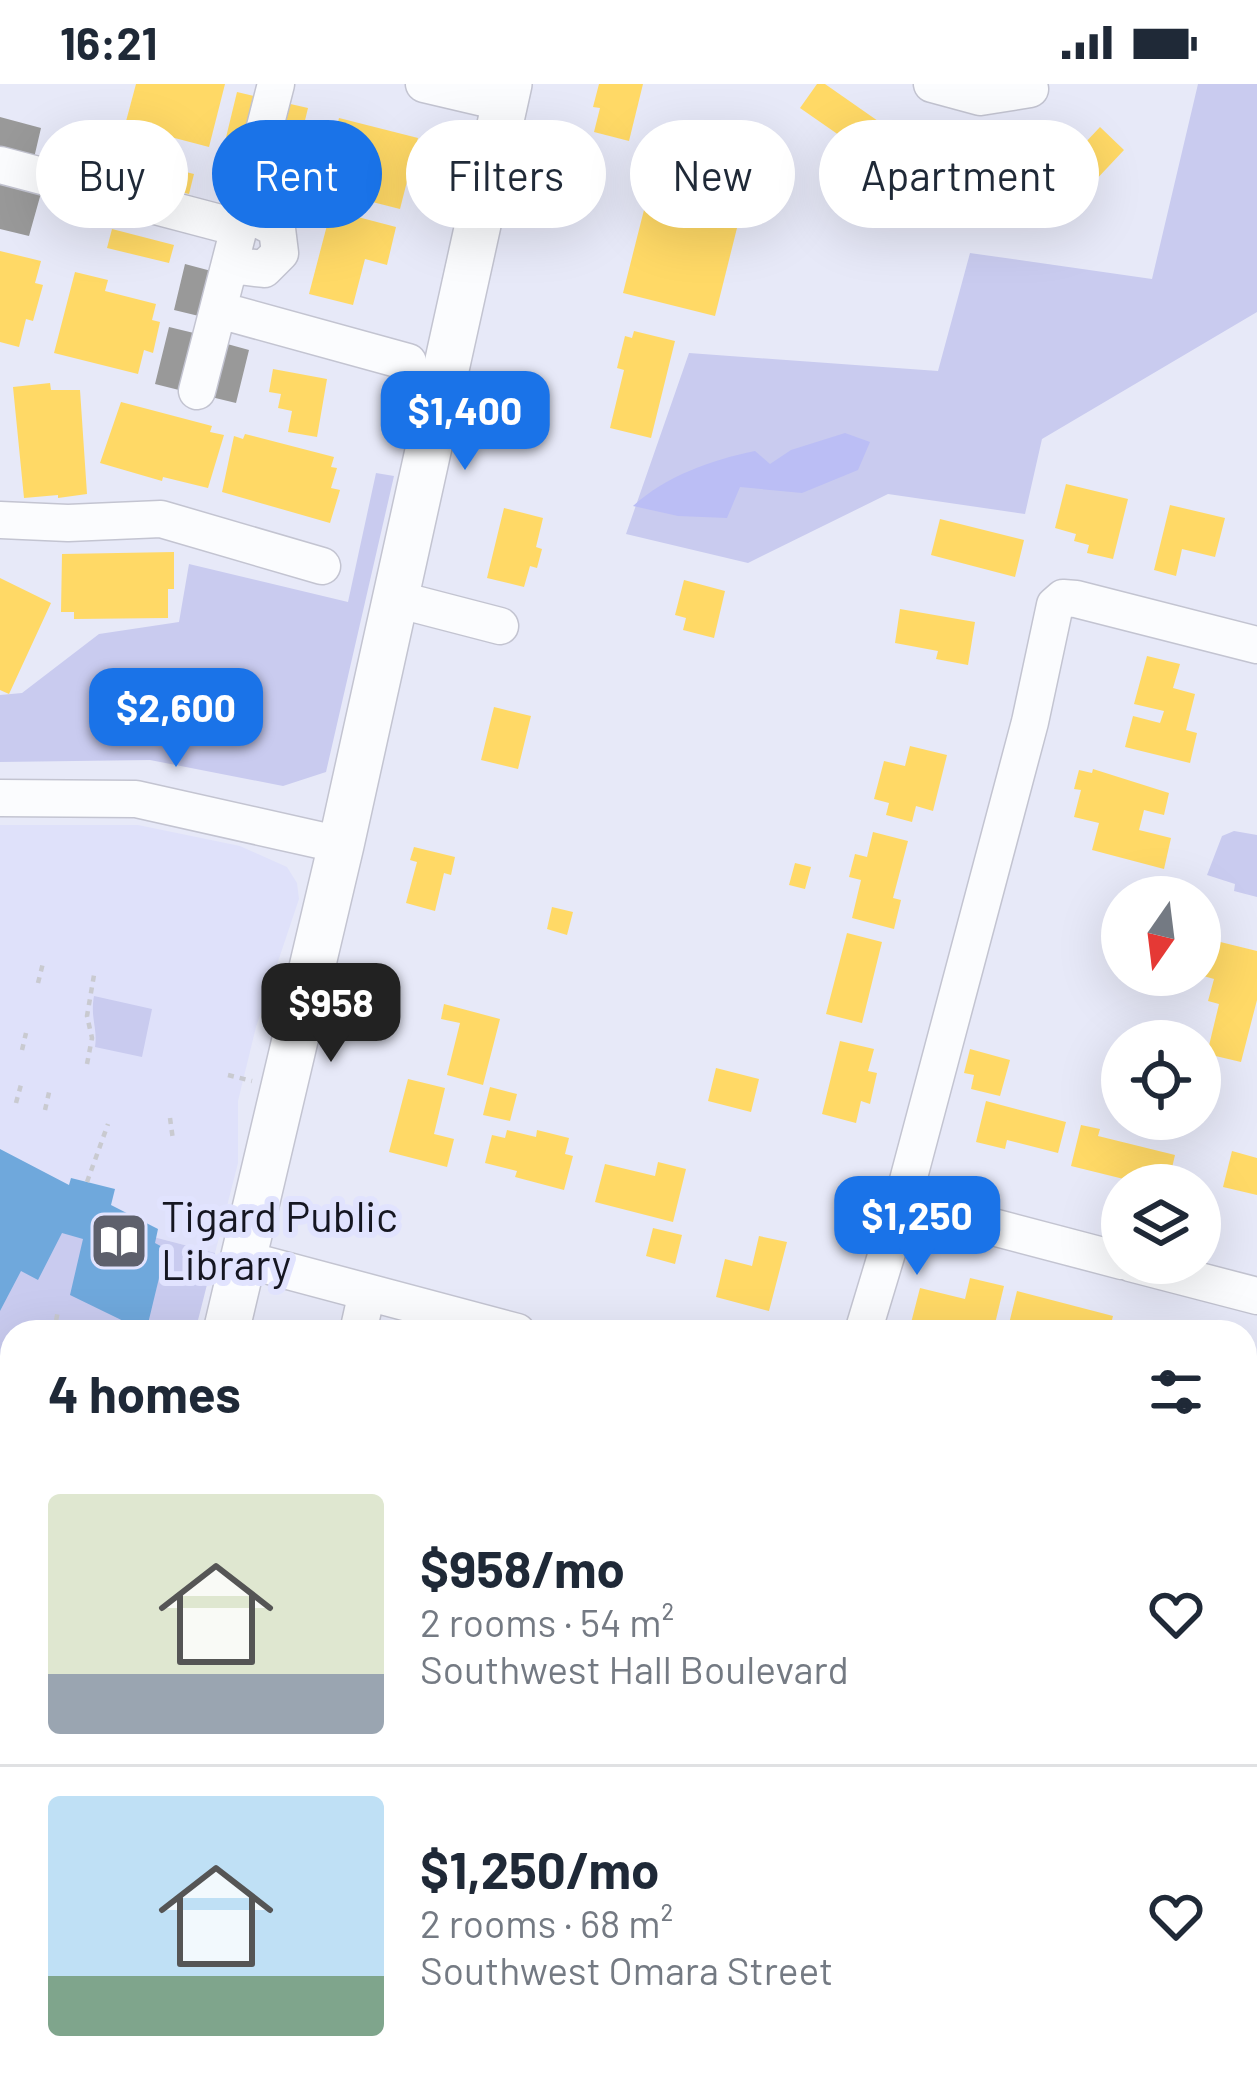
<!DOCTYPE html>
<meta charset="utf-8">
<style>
:root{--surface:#fff;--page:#f6f6f7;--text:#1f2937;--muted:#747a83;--line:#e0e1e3;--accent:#1a73e8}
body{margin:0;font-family:Barlow,sans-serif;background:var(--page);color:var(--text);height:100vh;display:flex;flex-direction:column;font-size:45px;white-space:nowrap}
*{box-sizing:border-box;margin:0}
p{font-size:39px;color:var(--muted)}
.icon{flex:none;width:66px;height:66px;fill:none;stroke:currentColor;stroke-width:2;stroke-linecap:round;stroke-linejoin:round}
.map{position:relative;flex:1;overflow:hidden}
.details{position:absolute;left:0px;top:1236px;width:1257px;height:771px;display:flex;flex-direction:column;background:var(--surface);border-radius:36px 36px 0 0;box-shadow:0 12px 48px #0002}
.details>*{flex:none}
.top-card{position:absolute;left:36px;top:36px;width:1185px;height:108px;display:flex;gap:24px}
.needle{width:78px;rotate:194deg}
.controls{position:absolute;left:1101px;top:792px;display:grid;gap:24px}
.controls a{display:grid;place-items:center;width:120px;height:120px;border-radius:50%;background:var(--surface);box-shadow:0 12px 48px #0002;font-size:60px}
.price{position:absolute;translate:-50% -102px;padding:0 27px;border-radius:24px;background:var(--accent);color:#fff;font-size:39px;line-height:78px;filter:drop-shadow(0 3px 6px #0008)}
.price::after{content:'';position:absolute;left:50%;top:72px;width:36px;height:27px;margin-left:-18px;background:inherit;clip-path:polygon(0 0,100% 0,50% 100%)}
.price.active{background:#222;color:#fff}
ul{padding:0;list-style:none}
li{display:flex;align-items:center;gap:36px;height:300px;padding:0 48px}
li+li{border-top:3px solid var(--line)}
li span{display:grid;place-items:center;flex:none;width:336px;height:240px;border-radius:12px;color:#555}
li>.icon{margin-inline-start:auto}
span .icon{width:144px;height:144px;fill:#fffc;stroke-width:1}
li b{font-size:51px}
h2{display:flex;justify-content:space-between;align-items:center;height:144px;padding:0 48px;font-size:51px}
.pill{padding:0 42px;border-radius:54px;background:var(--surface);box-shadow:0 12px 48px #0002;font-size:42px;line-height:108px}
.pill.active{background:var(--accent);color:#fff}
.status{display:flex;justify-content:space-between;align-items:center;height:84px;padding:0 60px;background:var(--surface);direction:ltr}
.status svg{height:33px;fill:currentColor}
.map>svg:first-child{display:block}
.built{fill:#dfe1fa}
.green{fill:#c9cbef}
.water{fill:#bbbef5}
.homes{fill:#ffd966}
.schools{fill:#6fa8dc}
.industry{fill:#999}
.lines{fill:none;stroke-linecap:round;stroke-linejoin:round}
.stream{stroke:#bbbef5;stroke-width:8}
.minor-casing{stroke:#c3c4d1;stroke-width:39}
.major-casing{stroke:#c3c4d1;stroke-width:48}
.path{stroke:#c9cad0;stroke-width:4.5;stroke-dasharray:6 6;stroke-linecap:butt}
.minor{stroke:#fbfcfe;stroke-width:36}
.major{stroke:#fbfcfe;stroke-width:45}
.labels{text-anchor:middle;stroke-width:12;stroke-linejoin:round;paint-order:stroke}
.poi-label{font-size:42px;fill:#151621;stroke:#e1e3fe;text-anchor:start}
</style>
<div class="status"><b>16:21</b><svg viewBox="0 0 49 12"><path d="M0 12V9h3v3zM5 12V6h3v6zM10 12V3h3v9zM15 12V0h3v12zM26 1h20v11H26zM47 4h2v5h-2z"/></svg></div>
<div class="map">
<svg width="1257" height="2005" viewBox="0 0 1257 2005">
<rect width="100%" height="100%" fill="#e7e9f8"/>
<path class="built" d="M0,741H138L240,762L287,783L297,799L299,815L256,943L238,1017V1079L215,1169L0,1113Z"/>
<path class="green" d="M1198,0H1257V228L1042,355L1025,430L888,410L748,479L626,450L689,269L938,287L970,169L1152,195Z
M376,389L394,392L326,688L283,702L150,676L0,678V611L22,609L99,550L179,538L189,480L348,518Z
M1234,747L1257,751V813L1234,807L1235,800L1207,791L1222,752Z
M94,912L152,925L142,973L95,963C98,945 90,934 94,912Z
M0,1113L215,1169L195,1248H12V1984L7,2005H0Z
M1245,1873L1257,1885V2005H82L84,1995H1245Z"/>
<path class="water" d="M845,349L870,358L858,386L802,409L740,403L727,434L678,432L633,422C666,392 711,376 755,367L770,380L791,366Z"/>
<path class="homes" d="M136,0H225L209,63L125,41Z
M599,0H643L629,57L594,48L600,24L593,23Z
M817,0H825L878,37L859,65L800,24Z
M237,8L258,13L242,75L222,70Z
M286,19L308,24L292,90L269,85Z
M339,34L418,54L400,125L321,105Z
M892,41L961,59L952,94L883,76Z
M1100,43L1124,66L1076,117L1052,94Z
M971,67L1018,79L1006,127L985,122L980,143L954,137Z
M133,75L194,90L189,110L128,95Z
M645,122L737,144L715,232L623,209Z
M331,126L396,143L387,181L365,175L353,221L309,210Z
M112,145L174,161L169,179L107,164Z
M0,167L41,177L35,199L43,201L33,237L26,235L19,263L0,258Z
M75,188L108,196L105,207L156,220L152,236L160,238L153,269L144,266L138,290L54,269Z
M634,247L675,257L651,354L610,344L624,286L617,284L625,252L632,254Z
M273,285L327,295L317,353L288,348L292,327L278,324L281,310L269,308Z
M50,299L51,306H80L87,410L58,414V411L24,414L13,303Z
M121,318L212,342L210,348L224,351L208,404L163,393L162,397L100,379Z
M245,350L334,373L331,383L337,384L331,404L340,406L330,439L222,408L234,352L243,355Z
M1066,400L1128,415L1113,475L1087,469L1089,461L1074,457L1076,450L1055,444Z
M1170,421L1225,434L1215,473L1182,465L1176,492L1154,486Z
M504,424L543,434L536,463L542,465L537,484L530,482L524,503L487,494Z
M940,435L1024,456L1015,493L931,471Z
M174,468V505H168V534L74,535V528H61L62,470Z
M0,494L51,519L9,610L0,606Z
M684,496L725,507L714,554L683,546L686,534L675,531Z
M900,525L975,538L968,581L936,575L938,567L895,559Z
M1147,572L1180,580L1173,604L1195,610L1186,646L1197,649L1190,679L1125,663L1133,632L1160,639L1164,627L1134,620Z
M494,623L531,632L518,685L481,676Z
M910,662L947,671L933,727L916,722L912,738L886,731L889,719L874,715L884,677L905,682Z
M1093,685L1169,709L1164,731L1144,726L1139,746L1171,754L1164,785L1092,766L1099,739L1074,733L1081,706L1074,705L1079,686L1092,689Z
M873,748L908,757L893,814L901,816L894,845L852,834L861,796L849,793L855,770L867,773Z
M414,763L455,773L451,791L444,789L435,827L406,819L417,778L410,776Z
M795,779L811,783L805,805L789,801Z
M552,823L573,828L567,851L547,845Z
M847,849L882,858L862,939L826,930Z
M1200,853L1257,867V916L1241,978L1207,970L1219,920L1208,917L1214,895L1200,891Z
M444,920L500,935L483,1001L447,991L460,939L441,935Z
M840,957L874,965L868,987L877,989L870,1020L861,1017L856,1039L822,1030Z
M970,965L1010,976L1000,1012L971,1005L974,991L964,989Z
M716,984L759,995L751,1028L708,1017Z
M408,995L445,1004L434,1050L454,1055L447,1083L389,1068Z
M490,1003L517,1010L510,1037L483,1031Z
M986,1017L1066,1038L1058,1069L1007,1056L1005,1065L976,1058Z
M1081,1041L1100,1045L1098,1052L1175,1071L1168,1101H1148L1071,1082Z
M507,1046L536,1053L537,1046L569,1054L565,1070L573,1072L564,1106L515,1093L517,1087L485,1079L492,1051L505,1054Z
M1232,1067L1257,1074V1111L1223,1103Z
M658,1078L686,1085L673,1138L595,1118L605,1080L655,1092Z
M653,1144L682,1151L675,1180L646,1172Z
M759,1152L787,1158L769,1227L716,1213L725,1175L752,1182Z
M970,1194L1004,1202L993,1248H945L911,1239L920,1204L965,1215Z
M1017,1207L1113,1232L1109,1248H1007Z
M1245,1324L1257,1327V1379L1245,1376Z
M1245,1390L1257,1393V1425L1245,1422Z"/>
<path class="schools" d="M0,1065L69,1101L71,1094L115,1105L111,1121L158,1145L155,1159L166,1165L146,1248L70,1211L83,1155L62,1149L38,1196L21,1187L0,1227Z"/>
<path class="industry" d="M0,33L41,44L34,74L0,65Z
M0,91L43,102L29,152L0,145Z
M185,180L215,188L203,233L174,226Z
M169,243L198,250L183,307L155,300Z
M220,258L249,266L236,319L207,312Z"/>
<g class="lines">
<path class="stream" d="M464,1995V1996"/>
<defs>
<path id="minor" d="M424,0L505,19
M932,0L980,13L1030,5
M0,81L239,144
M231,181L264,185L280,169L277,145L260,136L242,133
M219,226L408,278
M197,307L276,0
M0,436L68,439L161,435L322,482
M396,515L500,542
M0,714L136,715L341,761
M902,1119L1122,1177
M243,1175L517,1248
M1130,1179L1257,1212
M358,1248L367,1208
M863,1248L902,1119L1030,638L1055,521L1063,514L1076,515L1257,561
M1245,1685L1257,1645
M1245,1832L1257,1850"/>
<path id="major" d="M226,1248L341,761L509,0
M38,2005L41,1995"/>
</defs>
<use href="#minor" class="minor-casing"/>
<use href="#major" class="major-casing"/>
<path class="path" d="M38,899L43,879
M22,966L26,949
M87,980L92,954L87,932L94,891
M228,991L252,997
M16,1019L22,997
M45,1026L50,1004
M170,1034L173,1056
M87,1098L108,1040
M54,1248L58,1226
M0,1329L12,1320
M0,1476L12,1469
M0,1621L12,1640
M0,1689L12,1696
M1245,1890L1257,1887
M429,1995L453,2005
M1071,1995L1076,2005
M808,2005L810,1995"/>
<use href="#minor" class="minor"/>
<use href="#major" class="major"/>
</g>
<defs>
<symbol id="library-square" viewBox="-11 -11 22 22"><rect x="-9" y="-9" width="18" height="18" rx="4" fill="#5e606c" stroke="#e1e3fe"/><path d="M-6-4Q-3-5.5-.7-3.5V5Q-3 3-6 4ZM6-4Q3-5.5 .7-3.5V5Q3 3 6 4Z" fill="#fff"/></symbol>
</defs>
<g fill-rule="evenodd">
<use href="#library-square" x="86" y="1124" width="66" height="66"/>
</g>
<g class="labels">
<g class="poi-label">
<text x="161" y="1148">Tigard Public<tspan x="161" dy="48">Library</tspan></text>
</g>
</g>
</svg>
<div class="controls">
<a><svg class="needle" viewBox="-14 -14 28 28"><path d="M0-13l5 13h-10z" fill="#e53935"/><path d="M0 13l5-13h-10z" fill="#747a83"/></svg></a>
<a><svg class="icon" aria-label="locate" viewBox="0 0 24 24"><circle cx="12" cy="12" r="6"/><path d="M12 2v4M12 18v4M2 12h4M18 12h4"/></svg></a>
<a><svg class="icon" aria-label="layers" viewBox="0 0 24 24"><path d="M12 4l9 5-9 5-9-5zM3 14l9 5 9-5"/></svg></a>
</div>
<b class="price" style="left:465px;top:389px">$1,400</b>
<b class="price" style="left:176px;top:686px">$2,600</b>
<b class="price active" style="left:331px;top:981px">$958</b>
<b class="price" style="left:917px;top:1194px">$1,250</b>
<div class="top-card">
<a class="pill">Buy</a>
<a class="pill active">Rent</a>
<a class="pill">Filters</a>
<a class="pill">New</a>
<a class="pill">Apartment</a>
</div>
<section class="details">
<h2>4 homes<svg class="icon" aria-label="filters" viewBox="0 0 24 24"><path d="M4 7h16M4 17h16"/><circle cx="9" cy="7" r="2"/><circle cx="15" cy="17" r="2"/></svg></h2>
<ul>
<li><span style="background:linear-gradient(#dfe7d0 75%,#9aa5b1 0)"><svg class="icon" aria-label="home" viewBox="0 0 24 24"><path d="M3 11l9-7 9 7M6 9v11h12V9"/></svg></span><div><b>$958/mo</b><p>2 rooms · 54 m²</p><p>Southwest Hall Boulevard</p></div><svg class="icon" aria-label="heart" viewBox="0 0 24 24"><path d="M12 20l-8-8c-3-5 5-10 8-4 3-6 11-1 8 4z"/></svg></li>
<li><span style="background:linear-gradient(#bfe0f5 75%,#7fa58c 0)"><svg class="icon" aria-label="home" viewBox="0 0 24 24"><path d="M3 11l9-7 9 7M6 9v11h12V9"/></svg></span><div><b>$1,250/mo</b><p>2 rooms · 68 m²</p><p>Southwest Omara Street</p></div><svg class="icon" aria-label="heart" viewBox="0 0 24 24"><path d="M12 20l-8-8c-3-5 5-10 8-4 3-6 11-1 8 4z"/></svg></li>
</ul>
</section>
</div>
